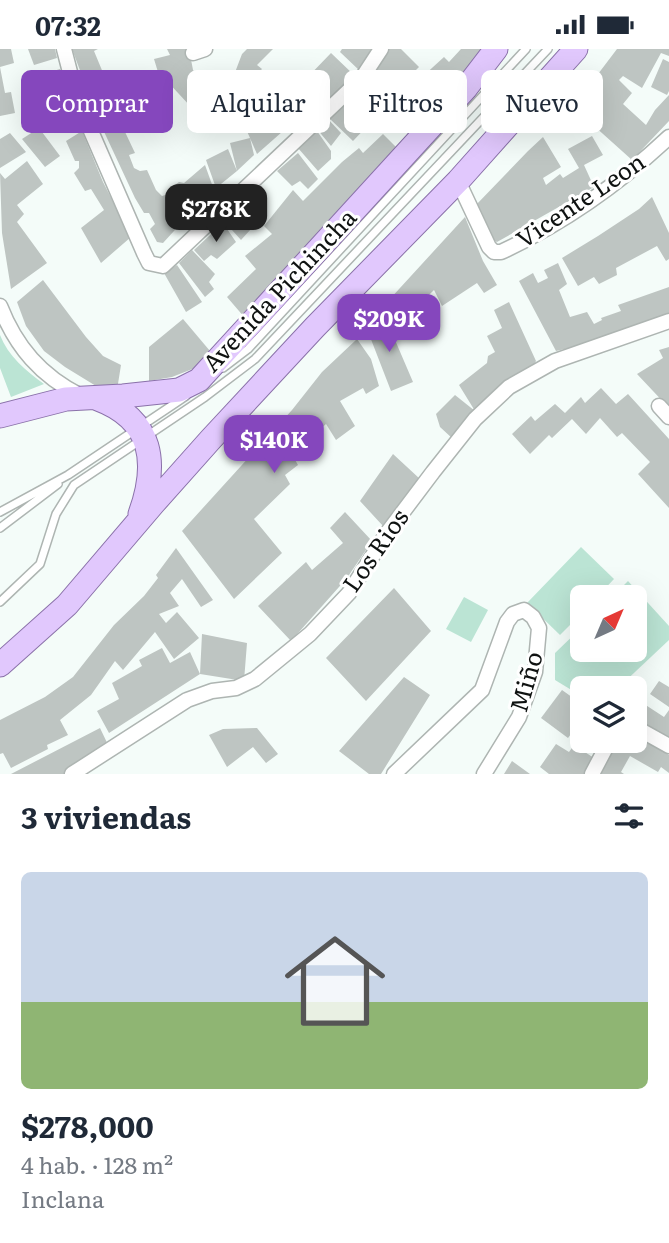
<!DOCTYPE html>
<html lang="es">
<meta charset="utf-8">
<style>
:root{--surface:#fff;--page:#f6f6f7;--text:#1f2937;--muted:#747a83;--line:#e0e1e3;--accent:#8547bd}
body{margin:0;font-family:Literata,serif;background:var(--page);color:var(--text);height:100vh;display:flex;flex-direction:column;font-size:26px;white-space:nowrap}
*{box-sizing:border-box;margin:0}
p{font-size:23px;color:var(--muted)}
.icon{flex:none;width:38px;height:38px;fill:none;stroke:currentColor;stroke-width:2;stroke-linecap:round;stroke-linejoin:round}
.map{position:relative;height:725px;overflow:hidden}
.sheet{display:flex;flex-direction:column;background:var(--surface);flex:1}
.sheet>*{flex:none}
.hud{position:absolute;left:21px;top:21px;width:628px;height:63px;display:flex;gap:14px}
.needle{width:46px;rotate:44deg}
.tools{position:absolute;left:570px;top:536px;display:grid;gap:14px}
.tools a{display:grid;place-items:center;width:77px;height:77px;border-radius:10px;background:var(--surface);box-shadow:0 7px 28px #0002;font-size:35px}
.price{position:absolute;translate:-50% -60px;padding:0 16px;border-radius:14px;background:var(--accent);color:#fff;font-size:23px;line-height:46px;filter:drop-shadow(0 2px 4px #0008)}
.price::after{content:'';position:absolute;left:50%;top:42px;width:21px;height:16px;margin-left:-10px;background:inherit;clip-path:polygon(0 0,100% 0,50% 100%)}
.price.active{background:#222;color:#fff}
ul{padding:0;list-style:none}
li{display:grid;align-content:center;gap:14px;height:371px;padding:0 21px}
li+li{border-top:2px solid var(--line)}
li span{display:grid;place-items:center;height:217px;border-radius:10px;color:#555}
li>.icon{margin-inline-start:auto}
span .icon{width:126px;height:126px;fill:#fffc;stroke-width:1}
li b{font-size:30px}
h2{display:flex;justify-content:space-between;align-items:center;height:84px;padding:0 21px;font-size:30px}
.tag{padding:0 24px;border-radius:10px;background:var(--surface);box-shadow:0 7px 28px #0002;font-size:24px;line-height:63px}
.tag.active{background:var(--accent);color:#fff}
.status{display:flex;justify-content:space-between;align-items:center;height:49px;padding:0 35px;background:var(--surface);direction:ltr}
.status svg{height:19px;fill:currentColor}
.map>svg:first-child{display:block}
.green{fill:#bbe4d4}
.building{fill:#bec5c2}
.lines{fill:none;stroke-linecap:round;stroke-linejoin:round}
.lane-casing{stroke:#aeb5b2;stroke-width:10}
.street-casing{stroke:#aeb5b2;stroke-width:17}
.primary-casing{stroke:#8a71a9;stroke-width:25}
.lane{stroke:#fff;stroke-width:7}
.street{stroke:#fff;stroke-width:14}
.primary{stroke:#e1c8fd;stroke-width:23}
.labels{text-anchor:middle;stroke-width:6;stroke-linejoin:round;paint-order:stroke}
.street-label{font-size:24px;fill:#0f1211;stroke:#fff}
</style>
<div class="status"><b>07:32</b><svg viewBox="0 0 49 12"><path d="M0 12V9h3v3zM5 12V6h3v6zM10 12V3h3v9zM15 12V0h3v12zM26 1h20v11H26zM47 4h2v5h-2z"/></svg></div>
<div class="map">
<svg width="669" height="725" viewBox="0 0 669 725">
<rect width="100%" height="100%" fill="#f4fcf9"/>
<path class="green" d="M0,286C8,307 26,322 44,335L11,348L0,319Z
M581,498L614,530L597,548H583V563L560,586L527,554Z
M628,532L669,577V591L618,639H583V648L555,631V604L583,577V600H635V548H612Z
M464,548L488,561L471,593L446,580Z"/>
<path class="building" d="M0,0H11L14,14L0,18Z
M28,0H55L57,9L34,16Z
M72,0H98L94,2L106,31L122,24L137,56L117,66L135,104L129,106L134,119L140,122L147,121L156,141L162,147L175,143L184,171L163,194L157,193L150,180L155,175L149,164H144L135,149L99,72Z
M167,0H189L193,21L199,27L207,29L191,58L166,31L161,33L154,10L170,6Z
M247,0H273L257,16L262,20L242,41L243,44L219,58L216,35L234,26L242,5Z
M342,0H373L360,22L340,3Z
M387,0H401L419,18L394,43L373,24Z
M461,0H484L433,66L409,40L444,8L449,13Z
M617,0H669V7L661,4L642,39L623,27L619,31L632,44L623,55L646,76L655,61L669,46V72L632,111L573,58Z
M331,4L355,27L324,57L303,33Z
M663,10L669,13V42L667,46L651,38Z
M0,18L5,44L11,43L15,64L0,67Z
M60,20L71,57L49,65L37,27Z
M267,34L299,68L257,105L250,89L254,106L237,122L216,139L206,111L228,100L237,122L230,94L250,89L246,80L267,59L256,42Z
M351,46L374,70L353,92L329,69Z
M328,70L341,84L331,97L317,80Z
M39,79L60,107L45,118L22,90Z
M82,82L103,133L131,188L101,214L81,179L104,161L91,140L85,142L74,124L79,119V112H75L66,92Z
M317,82L331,102V110L318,122L298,99Z
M10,84L26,103L0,119V90Z
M383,85L400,102L245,269L227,248L256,220L245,207L272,185L264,177L293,141L303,152L342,113L359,99L363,104Z
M592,87L603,106L584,116L594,138L497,193L487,188L475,157L528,102L543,88L561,118L543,129L546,136L560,125L563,129L579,119L568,100Z
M298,104L318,130L308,140L300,132L292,137L277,122Z
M27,112L43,135L17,156L24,165L17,173L47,214L11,240L2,184L0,124L5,130Z
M205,116L214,141L185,168L175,136L179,133L184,134Z
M249,146L262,168L241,191L223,171Z
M652,148L669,184V210L666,212L657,197L616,219L617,226L599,235L594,228L578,237L562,209L598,187L639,160Z
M465,168L483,212L497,236L484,244L477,234L442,257L434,241L400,274L389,251Z
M223,174L236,193L217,210L211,206L204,212L194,201Z
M192,201L215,225L209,233L214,240L205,248L179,214Z
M558,214L567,235L559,241L570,268L587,263L594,275L602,271L601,269L621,262L618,256L669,238V266L587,295L556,302L519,232L533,224L538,234L548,229L544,221Z
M177,216L202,253L186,263L164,224Z
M43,231L86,288L103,307L121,316L117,341L96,337L65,318L44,302L26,277L17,253Z
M509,253L536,312L533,317L475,362L459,336L487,314L488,307L495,303L487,287L502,279L494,261Z
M383,263L413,333L391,342L367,280Z
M183,270L210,302L195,319L172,328L149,332V298Z
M357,290L371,310L379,337L366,345L363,339L340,352L355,377L336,391L326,375L309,390L312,395L294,409L298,416L285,426L290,435L254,470L282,504L234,550L182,482L292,361L322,323Z
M669,298V359L637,325L663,309L659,301Z
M601,339L616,355L628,345L669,390V459L638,425L650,413L622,384L617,388L600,369L586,385L572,370L552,389L549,386L530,405L512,385L531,367L535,372L555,355L565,364L581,348L585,354Z
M455,346L475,362L453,390L440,378L436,365Z
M393,405L420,430L383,477L360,452Z
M345,463L372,492L347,529L291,592L258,557L306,513L312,521L343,494L330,479Z
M176,499L213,551L201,558L182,530L170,544L179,557L159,565L166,574L177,563L199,589L174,610L155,583L123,621L115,612L91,646L60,671L68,686L47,696L48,700L11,719L3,704L0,705V671L45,648L73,628L114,576L144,547L158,529L156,526Z
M394,539L431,582L366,652L326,609Z
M202,585L247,594L244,632L200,625L109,684L97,662L119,650L112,634L142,617L139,611L162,599L170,614L190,603L200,625Z
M404,628L430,646L381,725H369L339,702Z
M659,632L669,638V658L650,645Z
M562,641L583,656V669L568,689L541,669Z
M638,651L664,668L669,661V692L635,671V657Z
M100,679L111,702L71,725H11Z
M257,679L278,705L266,714L253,698L227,718L209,686L223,680Z
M635,685L669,706V724L661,718L658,723L630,707L621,723L624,725H601L617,691H635Z
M556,695L569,703L574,696L594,709L587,725H549L540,718Z
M512,712L530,725H504Z"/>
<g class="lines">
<defs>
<path id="lane" d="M223,319L248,300L526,0
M0,463L68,426L186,347
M0,479L58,435
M0,553L40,515L56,465L74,436L205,348L255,310L548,0"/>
<path id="street" d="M64,0L77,50L144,204L149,214L163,217L362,29L381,0
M193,4L205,0
M458,132L489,198L494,203H501C562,175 620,134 669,88
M0,257C16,298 41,327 81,347
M659,357L669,368
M635,678L669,697
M72,725L187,651L212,642L236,639L255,630L310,585L349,544L387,484L433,423L475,370L509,338L555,312L669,272
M394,725L482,641L507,573L513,565L524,561L533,568L539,579L535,623L519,668L484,725
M592,725L610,691"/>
<path id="primary" d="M98,350C154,371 158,415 140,465
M0,367L66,350L123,347L179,341L199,331L466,39L496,0
M0,616L67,556L154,454L211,390L315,278L458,132L576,0"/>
</defs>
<use href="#lane" class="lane-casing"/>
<use href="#street" class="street-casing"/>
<use href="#primary" class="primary-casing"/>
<use href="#lane" class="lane"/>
<use href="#street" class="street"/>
<use href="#primary" class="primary"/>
</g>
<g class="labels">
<g class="street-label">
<text transform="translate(581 152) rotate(-34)" y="8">Vicente Leon</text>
<text transform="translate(280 242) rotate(-47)" y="8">Avenida Pichincha</text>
<text transform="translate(376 502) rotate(-55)" y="8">Los Rios</text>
<text transform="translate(527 633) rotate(-74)" y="8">Miño</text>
</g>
</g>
</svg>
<div class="tools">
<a><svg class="needle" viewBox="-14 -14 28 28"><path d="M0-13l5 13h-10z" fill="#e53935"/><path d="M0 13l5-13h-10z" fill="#747a83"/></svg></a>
<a><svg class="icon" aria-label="layers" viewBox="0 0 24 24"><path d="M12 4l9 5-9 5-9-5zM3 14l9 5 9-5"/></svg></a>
</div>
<b class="price active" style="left:216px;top:195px">$278K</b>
<b class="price" style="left:389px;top:305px">$209K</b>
<b class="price" style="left:274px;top:426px">$140K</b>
<div class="hud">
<a class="tag active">Comprar</a>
<a class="tag">Alquilar</a>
<a class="tag">Filtros</a>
<a class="tag">Nuevo</a>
</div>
</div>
<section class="sheet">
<h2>3 viviendas<svg class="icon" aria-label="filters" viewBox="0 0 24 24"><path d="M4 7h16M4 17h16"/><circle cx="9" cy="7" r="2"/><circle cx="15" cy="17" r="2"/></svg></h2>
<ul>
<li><span style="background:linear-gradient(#c9d6e8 60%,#8fb573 0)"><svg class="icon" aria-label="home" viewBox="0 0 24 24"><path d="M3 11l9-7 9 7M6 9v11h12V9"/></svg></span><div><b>$278,000</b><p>4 hab. · 128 m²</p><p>Inclana</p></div></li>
</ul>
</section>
